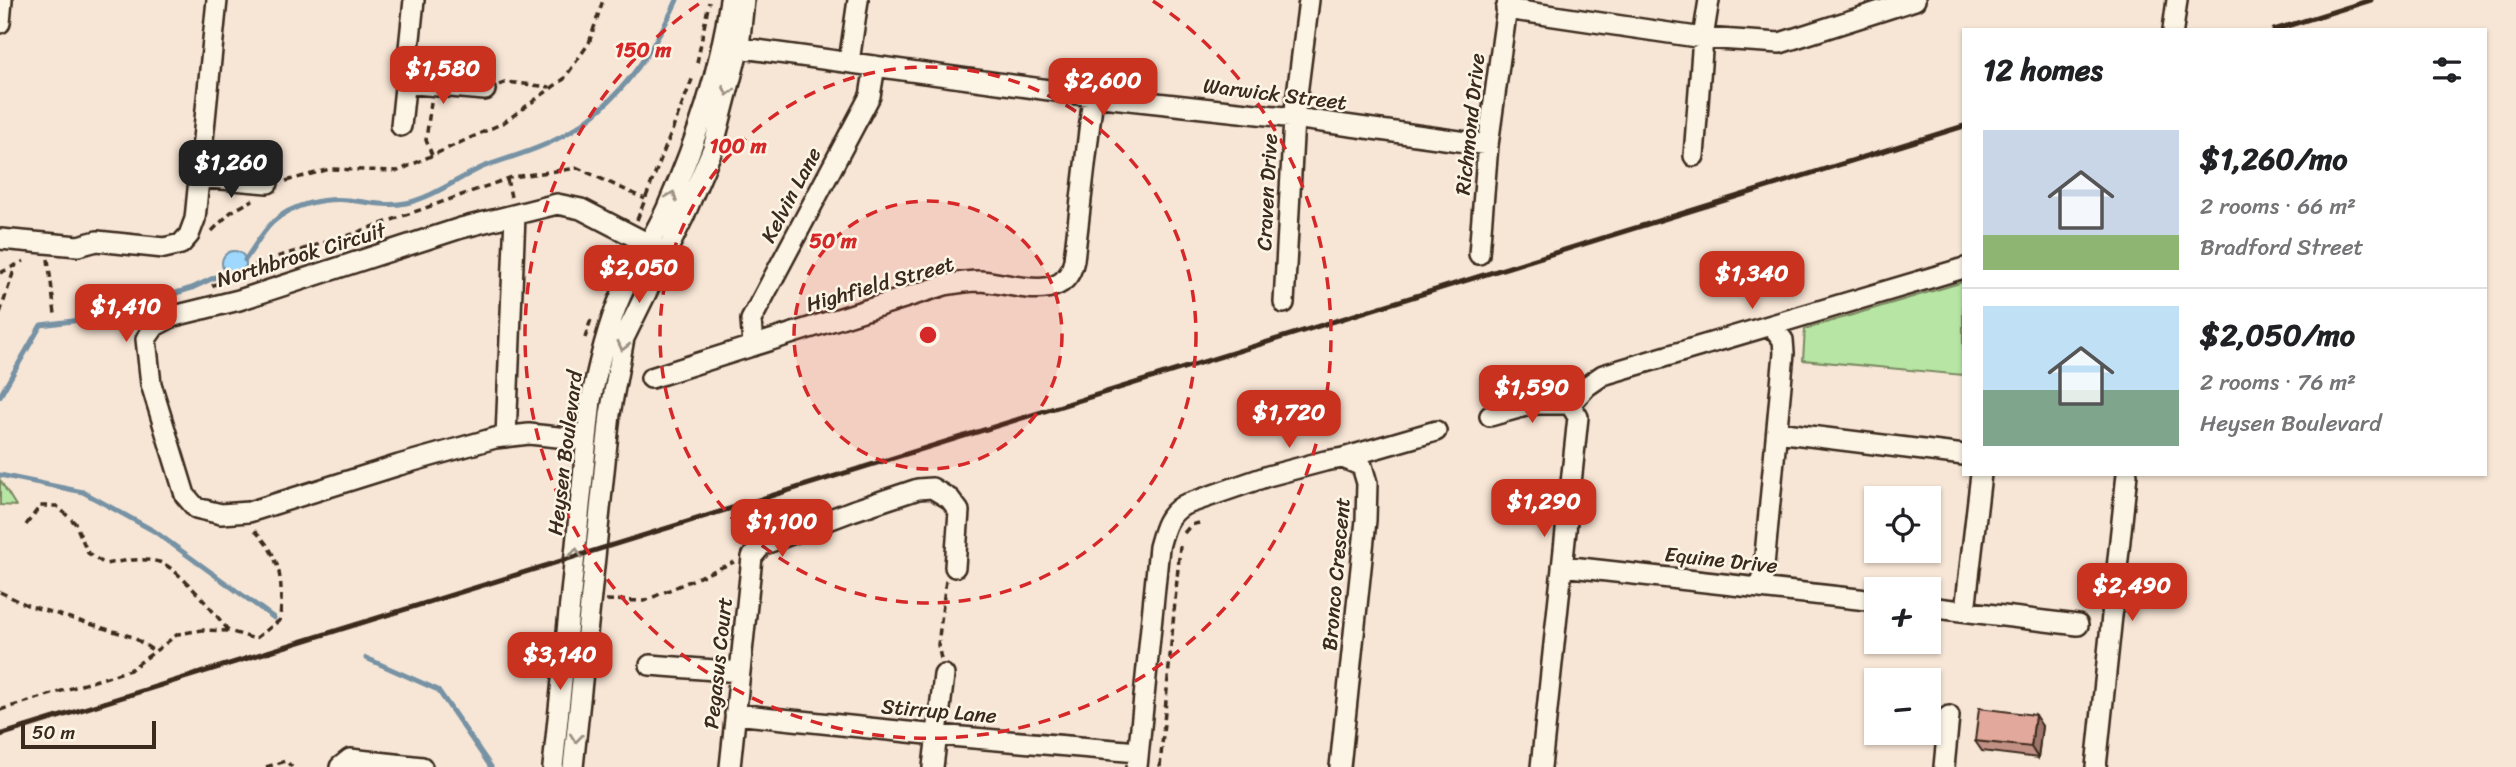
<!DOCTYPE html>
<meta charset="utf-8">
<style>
:root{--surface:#fff;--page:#f2f2f2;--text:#202124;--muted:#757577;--line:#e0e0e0;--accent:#c8321e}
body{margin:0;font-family:Sriracha,sans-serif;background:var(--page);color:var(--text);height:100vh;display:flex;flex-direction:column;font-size:26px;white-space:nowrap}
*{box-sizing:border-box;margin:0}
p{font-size:23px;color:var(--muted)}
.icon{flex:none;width:38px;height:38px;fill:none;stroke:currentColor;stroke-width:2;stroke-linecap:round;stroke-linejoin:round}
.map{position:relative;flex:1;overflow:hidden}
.panel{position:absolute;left:1962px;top:28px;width:525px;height:448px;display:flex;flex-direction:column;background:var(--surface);border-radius:0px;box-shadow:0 2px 5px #0004}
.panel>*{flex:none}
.fabs{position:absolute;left:1864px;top:486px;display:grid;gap:14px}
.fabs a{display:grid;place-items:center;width:77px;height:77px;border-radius:0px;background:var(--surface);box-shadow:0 2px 5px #0004;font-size:35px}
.scale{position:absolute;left:21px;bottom:18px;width:135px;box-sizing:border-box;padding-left:7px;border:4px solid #3b2a1e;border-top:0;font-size:19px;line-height:24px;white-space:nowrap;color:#3b2a1e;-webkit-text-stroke:5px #fcf5e5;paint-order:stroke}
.price{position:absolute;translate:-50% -60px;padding:0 16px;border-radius:14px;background:var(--accent);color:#fff;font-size:23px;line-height:46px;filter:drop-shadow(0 2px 4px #0008)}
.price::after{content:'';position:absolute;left:50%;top:42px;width:21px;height:16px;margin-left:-10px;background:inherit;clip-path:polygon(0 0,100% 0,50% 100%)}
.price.on{background:#222;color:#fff}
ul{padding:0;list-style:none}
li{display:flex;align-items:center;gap:21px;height:175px;padding:0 21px}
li+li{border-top:2px solid var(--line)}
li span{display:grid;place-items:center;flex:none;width:196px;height:140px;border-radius:0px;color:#555}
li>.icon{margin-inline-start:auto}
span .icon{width:84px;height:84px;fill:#fffc;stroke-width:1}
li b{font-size:30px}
h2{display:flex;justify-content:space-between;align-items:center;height:84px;padding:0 21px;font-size:30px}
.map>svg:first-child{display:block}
.green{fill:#b7e6a4;stroke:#798861;stroke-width:2}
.water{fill:#9ed8fe;stroke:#7692a4;stroke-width:2}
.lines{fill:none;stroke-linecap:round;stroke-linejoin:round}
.stream{stroke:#7692a4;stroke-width:5}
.minor-casing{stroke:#3b2a1e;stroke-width:24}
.path{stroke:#3b2a1e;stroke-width:3.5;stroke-dasharray:7 5;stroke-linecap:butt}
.minor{stroke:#fcf5e5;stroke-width:19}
.rail{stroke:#3b2a1e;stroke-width:5}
.wall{fill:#c29085;stroke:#3b2a1e;stroke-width:2}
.shaded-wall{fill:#9e766c;stroke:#3b2a1e;stroke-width:2}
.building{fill:#e1a89b;stroke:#3b2a1e;stroke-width:2}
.oneway{stroke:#9c9082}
.ring{fill:none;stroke:#d62828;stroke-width:3.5;stroke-dasharray:12 9}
.labels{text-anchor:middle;stroke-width:5;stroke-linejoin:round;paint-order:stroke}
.street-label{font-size:21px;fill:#3b2a1e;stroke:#fcf5e5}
.centre{fill:#d62828;stroke:#fcf5e5;stroke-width:3.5}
.ring-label{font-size:21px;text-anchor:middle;font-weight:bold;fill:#d62828;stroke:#fcf5e5;stroke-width:5;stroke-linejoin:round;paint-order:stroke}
</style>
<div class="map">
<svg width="2516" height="767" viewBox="0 0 2516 767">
<rect width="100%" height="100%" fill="#f7e6d6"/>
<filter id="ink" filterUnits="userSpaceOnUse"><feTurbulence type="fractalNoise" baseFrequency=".0143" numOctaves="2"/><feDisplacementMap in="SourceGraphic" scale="14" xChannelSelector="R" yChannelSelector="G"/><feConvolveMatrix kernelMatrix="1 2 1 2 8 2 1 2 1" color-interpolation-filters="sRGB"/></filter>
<g filter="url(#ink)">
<path class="green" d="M1963,282V375L1803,360L1805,329Z
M0,480L16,506L0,505Z"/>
<path class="water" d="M222 263a12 12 0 1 1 24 0a12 12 0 1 1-24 0Z"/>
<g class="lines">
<path class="stream" d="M245,260C254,248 262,232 273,222C292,204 323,198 348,200C367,202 387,207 406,203C434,197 458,178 483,167C507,158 531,152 553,141C611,113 651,57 677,0
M0,396L41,325L96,318L192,288L222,274
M0,475L83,492L154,531L274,618
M366,658L438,690L491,767"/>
<defs>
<path id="minor" d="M1506,9L1703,38L1780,43L1915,0
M0,23L2,0
M2173,30L2177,0
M728,46L1093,96L1294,118L1488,145
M849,62L858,0
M404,83L485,90
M401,126L414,0
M1694,156L1703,38L1709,0
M199,177L268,183
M0,239L78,246L97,241L164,248L181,244L189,235L195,219L217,0
M1479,254L1488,145L1508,0
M1284,303L1294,118L1309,0
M753,346L751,320L870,96L875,66
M651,378L945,285C956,283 967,281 979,281C1011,282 1065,307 1074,260L1093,96
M1490,416L1533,404H1570L1587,386L1603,375L1964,268
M1777,432L1964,455
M506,437L515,215
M587,440L529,434L495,438L399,465L249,512L221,514L196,508L185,495L151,384L146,339L155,326L174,316L239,300L461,228L557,204L581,209L666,253
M1343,458L1436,431
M1562,566L1876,601
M1762,587L1784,353L1783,340L1772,326
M1928,607L2078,625
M1965,611L1981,474
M650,665L740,672
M735,714L927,734L1138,752
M340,767L350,759L422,767
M553,767L591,400C599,363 607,327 622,293C635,264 654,237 667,208C696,141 720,73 730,0
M573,767L610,414L624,338L684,216L713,148L739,47L744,0
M730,767L752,557L762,545L852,511L918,489L932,488L950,499L959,511L955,567
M933,767L944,675
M1137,767L1159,547C1164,529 1167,515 1184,505L1268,476L1325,461L1343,458L1362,466L1367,483L1366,520L1340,767
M1541,767L1578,417L1570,404
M1944,767L1949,716
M2096,767L2127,474"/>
</defs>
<use href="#minor" class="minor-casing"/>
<path class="path" d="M697,63L709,2
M499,85L507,82L550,87
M431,102L426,140L432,155
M507,179L511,197
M286,181L330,169L398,171L503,123L564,79L589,43L603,0
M637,220L693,77
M212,231L231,212L253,200
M48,259L55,314
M0,273L24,261
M212,286L263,261L347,236L512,177L578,168L645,199
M0,313L16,264
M585,338L592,316
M26,525L40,506H57L75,523L88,553L105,564C123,561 141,557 159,562C178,567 216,615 229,631
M1184,533L1191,525L1203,522
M0,592L27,605L133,637L154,651
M606,600L644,601L734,562
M941,659L938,645L946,580
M0,710L130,670L178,634L202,630L229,631L255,639L280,620C283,581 282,556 252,528
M266,767L286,761L292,767
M1160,767L1180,546"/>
<use href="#minor" class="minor"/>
<path class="rail" d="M2274,30L2371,0
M0,735L1964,126"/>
</g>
<path class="wall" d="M2042,726L2038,758L1982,751L1975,741Z"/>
<path class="shaded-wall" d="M2035,715L2042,726L2038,758L2031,747Z"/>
<path class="building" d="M1979,708L2035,715L2031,747L1975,741Z"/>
<defs><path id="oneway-chevron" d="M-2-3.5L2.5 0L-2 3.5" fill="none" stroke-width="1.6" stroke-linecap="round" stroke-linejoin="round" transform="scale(1.75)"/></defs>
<g class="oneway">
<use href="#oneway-chevron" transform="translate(728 91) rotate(104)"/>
<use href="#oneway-chevron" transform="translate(672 196) rotate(-68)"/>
<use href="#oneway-chevron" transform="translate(623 346) rotate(104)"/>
<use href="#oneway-chevron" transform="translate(576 553) rotate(-84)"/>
<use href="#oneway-chevron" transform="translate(576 738) rotate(96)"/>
</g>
</g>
<circle cx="928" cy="335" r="134" fill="#d62828" fill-opacity=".12"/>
<g class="ring">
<circle cx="928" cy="335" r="134"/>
<circle cx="928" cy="335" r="268"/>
<path d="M1153 1A403 403 0 1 1 703 1"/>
</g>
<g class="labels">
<g class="street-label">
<text transform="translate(1275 94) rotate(7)" y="7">Warwick Street</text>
<text transform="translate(1470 124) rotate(-84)" y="7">Richmond Drive</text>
<text transform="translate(1267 192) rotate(-87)" y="7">Craven Drive</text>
<text transform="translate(791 195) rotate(-62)" y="7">Kelvin Lane</text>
<text transform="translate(301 255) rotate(-17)" y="7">Northbrook Circuit</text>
<text transform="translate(880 284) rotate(-16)" y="7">Highfield Street</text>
<text transform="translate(565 453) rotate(-83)" y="7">Heysen Boulevard</text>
<text transform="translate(1721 560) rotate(6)" y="7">Equine Drive</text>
<text transform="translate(1336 574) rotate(-85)" y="7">Bronco Crescent</text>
<text transform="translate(718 663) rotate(-84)" y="7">Pegasus Court</text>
<text transform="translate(939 711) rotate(5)" y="7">Stirrup Lane</text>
</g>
</g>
<circle cx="928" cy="335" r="10" class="centre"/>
<g class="ring-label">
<text x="643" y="57">150 m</text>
<text x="738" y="153">100 m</text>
<text x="833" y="248">50 m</text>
</g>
</svg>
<div class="fabs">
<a><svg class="icon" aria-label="locate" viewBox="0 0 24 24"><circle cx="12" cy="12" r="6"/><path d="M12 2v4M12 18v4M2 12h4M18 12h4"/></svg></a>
<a>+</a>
<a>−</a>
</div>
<div class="scale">50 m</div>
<b class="price" style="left:443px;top:106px">$1,580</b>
<b class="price" style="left:1103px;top:118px">$2,600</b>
<b class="price on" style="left:231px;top:200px">$1,260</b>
<b class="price" style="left:639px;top:305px">$2,050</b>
<b class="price" style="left:1752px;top:311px">$1,340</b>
<b class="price" style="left:126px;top:344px">$1,410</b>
<b class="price" style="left:1532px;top:425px">$1,590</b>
<b class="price" style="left:1289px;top:450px">$1,720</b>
<b class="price" style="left:1544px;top:539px">$1,290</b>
<b class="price" style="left:782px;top:559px">$1,100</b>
<b class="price" style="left:2132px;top:623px">$2,490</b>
<b class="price" style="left:560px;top:692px">$3,140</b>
<section class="panel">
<h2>12 homes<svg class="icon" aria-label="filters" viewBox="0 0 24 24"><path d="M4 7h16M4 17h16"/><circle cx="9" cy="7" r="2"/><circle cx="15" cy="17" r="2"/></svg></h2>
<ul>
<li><span style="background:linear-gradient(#c9d6e8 75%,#8fb573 0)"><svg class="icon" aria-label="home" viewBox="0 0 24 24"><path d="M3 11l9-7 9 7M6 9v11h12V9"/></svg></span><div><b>$1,260/mo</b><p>2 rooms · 66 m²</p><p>Bradford Street</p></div></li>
<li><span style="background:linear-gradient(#bfe0f5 60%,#7fa58c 0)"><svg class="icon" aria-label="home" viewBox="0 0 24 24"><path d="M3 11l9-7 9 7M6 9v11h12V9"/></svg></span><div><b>$2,050/mo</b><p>2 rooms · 76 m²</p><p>Heysen Boulevard</p></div></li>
</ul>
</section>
</div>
